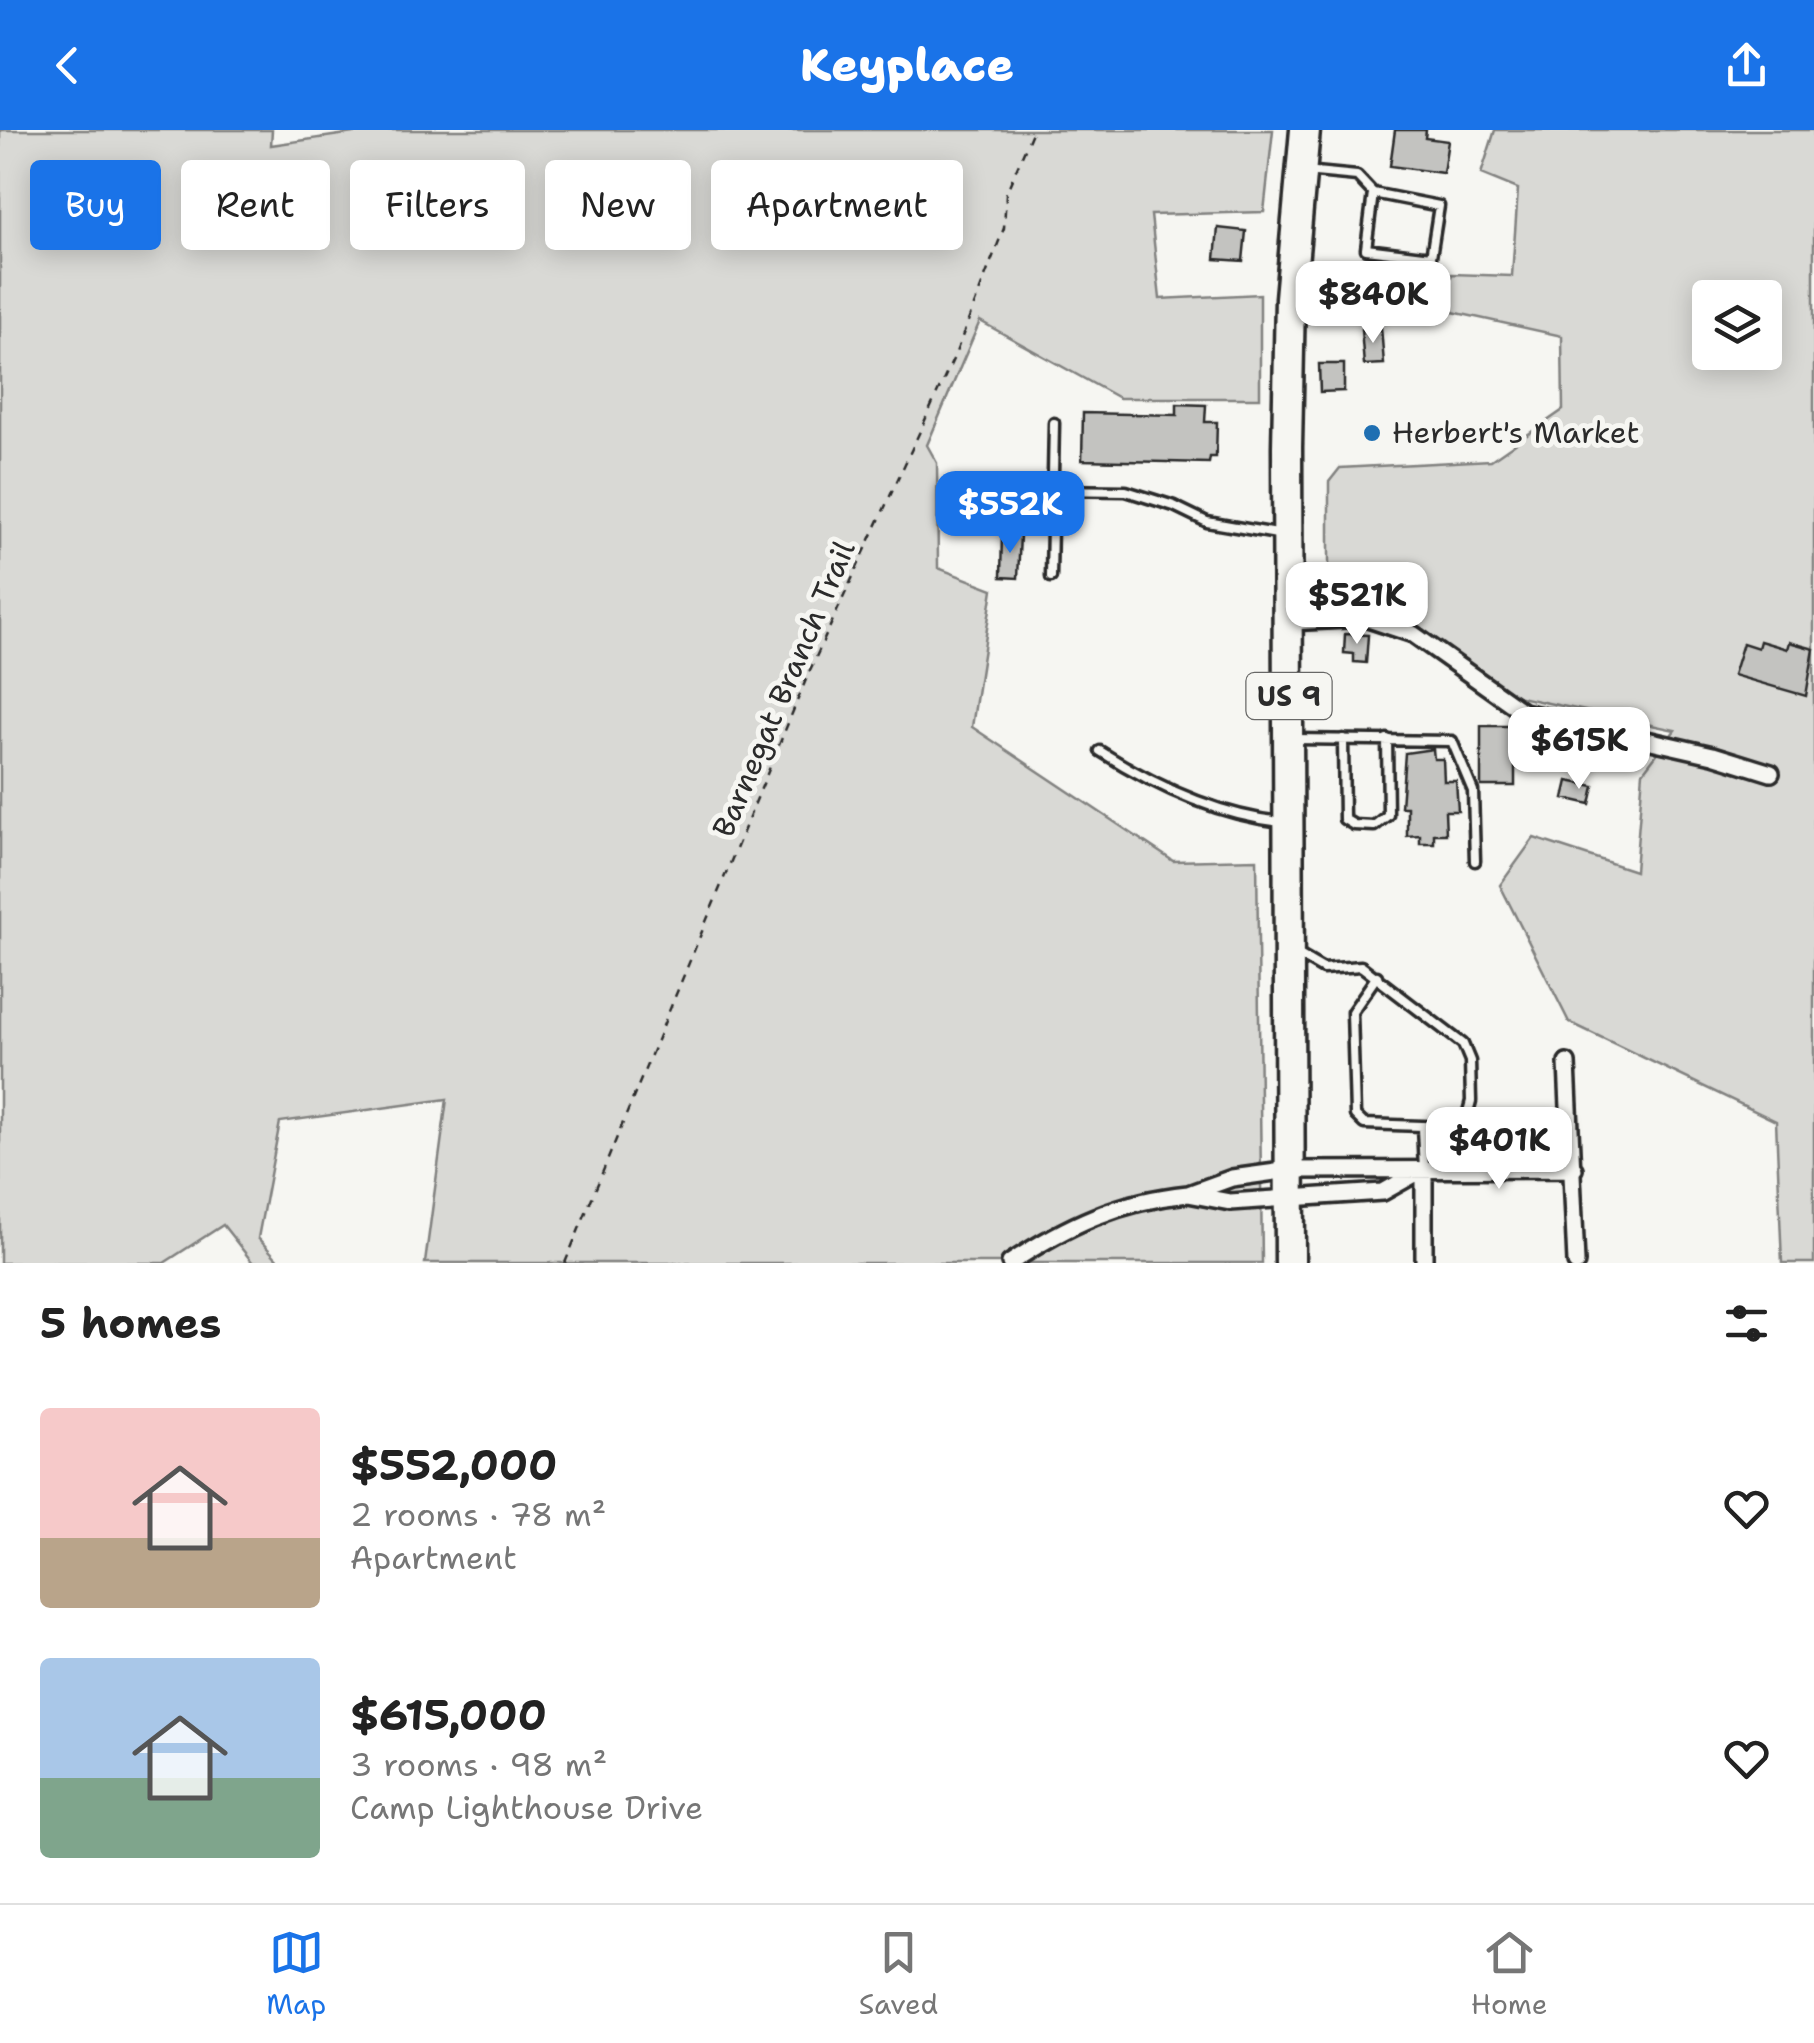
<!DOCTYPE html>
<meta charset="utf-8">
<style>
:root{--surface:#fff;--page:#f2f2f2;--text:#222;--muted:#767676;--line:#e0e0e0;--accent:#1a73e8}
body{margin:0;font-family:"Shantell Sans",sans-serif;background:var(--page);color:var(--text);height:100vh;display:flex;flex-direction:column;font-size:38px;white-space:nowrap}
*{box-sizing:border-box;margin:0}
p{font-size:32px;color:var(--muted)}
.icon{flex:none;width:55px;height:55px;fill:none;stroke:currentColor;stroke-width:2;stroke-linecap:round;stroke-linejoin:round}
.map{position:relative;height:1133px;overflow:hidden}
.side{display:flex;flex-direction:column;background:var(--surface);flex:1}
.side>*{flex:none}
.top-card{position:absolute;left:30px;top:30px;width:1000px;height:90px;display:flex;gap:20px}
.tools{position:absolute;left:1692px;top:150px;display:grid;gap:20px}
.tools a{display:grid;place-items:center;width:90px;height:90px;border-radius:10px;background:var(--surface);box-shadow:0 5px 25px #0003;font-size:50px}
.price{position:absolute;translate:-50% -85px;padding:0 22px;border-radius:20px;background:#fff;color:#222;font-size:32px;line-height:65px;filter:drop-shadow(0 2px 5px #0008)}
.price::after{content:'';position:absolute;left:50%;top:60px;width:30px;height:22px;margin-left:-15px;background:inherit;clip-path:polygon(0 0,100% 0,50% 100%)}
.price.active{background:var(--accent);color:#fff}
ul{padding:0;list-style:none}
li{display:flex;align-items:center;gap:30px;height:250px;padding:0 40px}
li span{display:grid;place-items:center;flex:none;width:280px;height:200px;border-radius:10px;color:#555}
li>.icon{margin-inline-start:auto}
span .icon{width:120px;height:120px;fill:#fffc;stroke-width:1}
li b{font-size:42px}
h2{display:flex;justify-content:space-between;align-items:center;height:120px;padding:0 40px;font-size:42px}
.chip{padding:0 35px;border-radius:10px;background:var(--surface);box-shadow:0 5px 25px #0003;font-size:35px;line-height:90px}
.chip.active{background:var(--accent);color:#fff}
header{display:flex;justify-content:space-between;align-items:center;height:130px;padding:0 40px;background:var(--accent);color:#fff;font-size:45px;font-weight:800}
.menu{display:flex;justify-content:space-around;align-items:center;height:140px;border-top:2px solid var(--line);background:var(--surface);font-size:28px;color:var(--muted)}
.menu a{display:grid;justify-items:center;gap:5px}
.menu .active{color:var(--accent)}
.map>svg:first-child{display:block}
.green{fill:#d9d9d5;stroke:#828280;stroke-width:2.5;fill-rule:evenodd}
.building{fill:#c3c3c0;stroke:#2b2b2b;stroke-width:2.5}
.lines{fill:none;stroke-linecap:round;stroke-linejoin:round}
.lane-casing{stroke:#2b2b2b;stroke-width:15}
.street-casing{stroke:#2b2b2b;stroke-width:22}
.highway-casing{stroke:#2b2b2b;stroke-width:35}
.path{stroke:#2b2b2b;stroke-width:2.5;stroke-dasharray:8 8;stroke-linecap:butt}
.lane{stroke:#f6f6f2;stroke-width:8}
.street{stroke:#f6f6f2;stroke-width:15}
.highway{stroke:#f6f6f2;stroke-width:28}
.poi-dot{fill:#1f6fb2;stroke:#f6f6f2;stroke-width:4}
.labels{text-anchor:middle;stroke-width:10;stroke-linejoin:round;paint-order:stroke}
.shield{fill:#f6f6f2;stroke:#686867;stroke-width:2.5}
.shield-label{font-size:28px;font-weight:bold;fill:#2b2b2b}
.poi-label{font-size:30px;fill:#2b2b2b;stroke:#f6f6f2;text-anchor:start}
.street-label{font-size:30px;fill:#2b2b2b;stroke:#f6f6f2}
</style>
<header><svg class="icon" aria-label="back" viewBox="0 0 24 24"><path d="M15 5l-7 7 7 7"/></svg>Keyplace<svg class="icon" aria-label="share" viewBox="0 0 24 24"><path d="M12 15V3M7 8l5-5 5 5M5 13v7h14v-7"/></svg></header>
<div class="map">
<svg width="1814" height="1133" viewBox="0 0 1814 1133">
<rect width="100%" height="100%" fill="#f6f6f2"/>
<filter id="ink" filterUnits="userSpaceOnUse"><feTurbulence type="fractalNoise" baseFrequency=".01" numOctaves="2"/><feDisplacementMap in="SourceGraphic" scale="20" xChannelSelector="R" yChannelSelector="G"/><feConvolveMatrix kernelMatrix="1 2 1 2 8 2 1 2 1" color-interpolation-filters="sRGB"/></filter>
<g filter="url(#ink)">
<path class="green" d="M0,0H272L271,15L374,0H1273L1264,82L1151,85L1160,169L1260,164V268H1119L980,191L927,315L937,333L938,438L993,459L972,597L1173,731L1257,729L1262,1133H425L447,969L280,992L258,1108L281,1133H253L223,1095L164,1133H0Z
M1495,0H1814V1133H1782L1776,991L1569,892L1500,755L1534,708L1635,741L1643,642L1675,600L1506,564L1329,454V352L1340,338L1491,330L1563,280L1562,206L1439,179L1452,144L1512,146L1518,59L1481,44ZM1710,168H1765V222H1710Z"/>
<path class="building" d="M1395,0H1426L1425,8L1448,11L1443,43L1390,36Z
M1218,98L1246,101L1243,131L1215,129Z
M1381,197L1384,234L1364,235L1361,199Z
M1319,234H1344V261L1320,262Z
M1177,274L1206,275L1205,292H1217L1216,327H1210L1209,333L1082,330L1083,283L1177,285Z
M1002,404H1020L1018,448L1001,447Z
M1345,504L1368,505L1366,533L1354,532V524L1344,523Z
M1760,511L1787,519L1789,512L1814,519L1806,566L1733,545L1743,513L1758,518Z
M1481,596H1515V656H1481Z
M1433,619L1434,629H1443L1444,651H1456L1458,681H1445L1446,704H1434V713H1420V705L1407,706V677H1401L1405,623Z
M1568,651L1594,656L1590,674L1564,668Z"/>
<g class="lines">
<defs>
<path id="lane" d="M1305,41L1357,46L1373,63L1439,76L1431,127L1366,119L1373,63
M1051,360L1126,361L1174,376L1207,392L1283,405
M1051,447L1054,293
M1294,609L1452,611L1473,661L1475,731
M1343,609L1344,689L1354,695L1374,696L1388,685L1387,609
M1100,621C1155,656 1216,685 1281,692
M1299,825L1323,839L1361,836L1463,914L1470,931L1471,971L1467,986L1451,997L1364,994L1355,985L1352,882L1377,846
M1422,997L1424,1039"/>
<path id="street" d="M1288,492L1365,488L1413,504L1523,582L1713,625L1771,643
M1567,933L1576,1133
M1424,1039L1383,1062L1230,1072L1188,1064L1232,1048L1290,1040L1574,1039
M1010,1133C1067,1095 1119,1071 1188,1064
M1424,1133V1039"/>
<path id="highway" d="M1290,1133L1287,317L1290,168L1305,0"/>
</defs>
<use href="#lane" class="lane-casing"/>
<use href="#street" class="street-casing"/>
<use href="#highway" class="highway-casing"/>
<path class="path" d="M565,1133L810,540L955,225L1004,98L1006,63L1033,0"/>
<use href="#lane" class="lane"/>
<use href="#street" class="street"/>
<use href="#highway" class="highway"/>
</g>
</g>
<circle class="poi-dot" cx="1372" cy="303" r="10"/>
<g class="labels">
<rect class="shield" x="1246.5" y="543" width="85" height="46" rx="8"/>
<g class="shield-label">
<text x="1289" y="576">US 9</text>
</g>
<g class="poi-label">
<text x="1392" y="313">Herbert's Market</text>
</g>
<g class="street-label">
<text transform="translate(784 559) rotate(-67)" y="10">Barnegat Branch Trail</text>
</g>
</g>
</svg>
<div class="tools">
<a><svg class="icon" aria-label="layers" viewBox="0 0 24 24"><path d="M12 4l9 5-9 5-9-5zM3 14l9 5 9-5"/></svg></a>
</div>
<b class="price" style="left:1373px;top:216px">$840K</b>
<b class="price active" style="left:1010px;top:426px">$552K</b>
<b class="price" style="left:1357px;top:517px">$521K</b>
<b class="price" style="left:1579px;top:662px">$615K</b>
<b class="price" style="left:1499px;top:1062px">$401K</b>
<div class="top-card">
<a class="chip active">Buy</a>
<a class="chip">Rent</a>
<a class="chip">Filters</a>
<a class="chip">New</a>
<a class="chip">Apartment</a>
</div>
</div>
<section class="side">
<h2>5 homes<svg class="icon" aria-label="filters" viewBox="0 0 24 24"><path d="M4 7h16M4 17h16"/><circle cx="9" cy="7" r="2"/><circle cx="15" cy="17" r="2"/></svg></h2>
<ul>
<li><span style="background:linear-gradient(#f6c9c9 65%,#b9a48a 0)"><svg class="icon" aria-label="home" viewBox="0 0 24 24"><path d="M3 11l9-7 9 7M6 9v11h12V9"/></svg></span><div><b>$552,000</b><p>2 rooms · 78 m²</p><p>Apartment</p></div><svg class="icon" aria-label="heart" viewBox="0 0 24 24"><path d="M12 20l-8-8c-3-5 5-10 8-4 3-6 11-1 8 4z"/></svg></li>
<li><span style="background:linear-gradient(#a9c7e8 60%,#7fa58c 0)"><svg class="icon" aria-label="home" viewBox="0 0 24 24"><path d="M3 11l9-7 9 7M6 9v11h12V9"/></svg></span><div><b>$615,000</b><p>3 rooms · 98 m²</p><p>Camp Lighthouse Drive</p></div><svg class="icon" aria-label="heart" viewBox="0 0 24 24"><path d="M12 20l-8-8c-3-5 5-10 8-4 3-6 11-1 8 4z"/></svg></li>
</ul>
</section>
<nav class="menu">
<a class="active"><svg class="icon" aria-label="map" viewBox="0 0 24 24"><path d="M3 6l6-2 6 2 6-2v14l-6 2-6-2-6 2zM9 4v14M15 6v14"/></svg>Map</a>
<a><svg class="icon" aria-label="saved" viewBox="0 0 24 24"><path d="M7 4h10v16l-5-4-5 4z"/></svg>Saved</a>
<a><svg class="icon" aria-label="home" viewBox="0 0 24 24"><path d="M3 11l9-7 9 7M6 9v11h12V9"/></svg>Home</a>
</nav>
